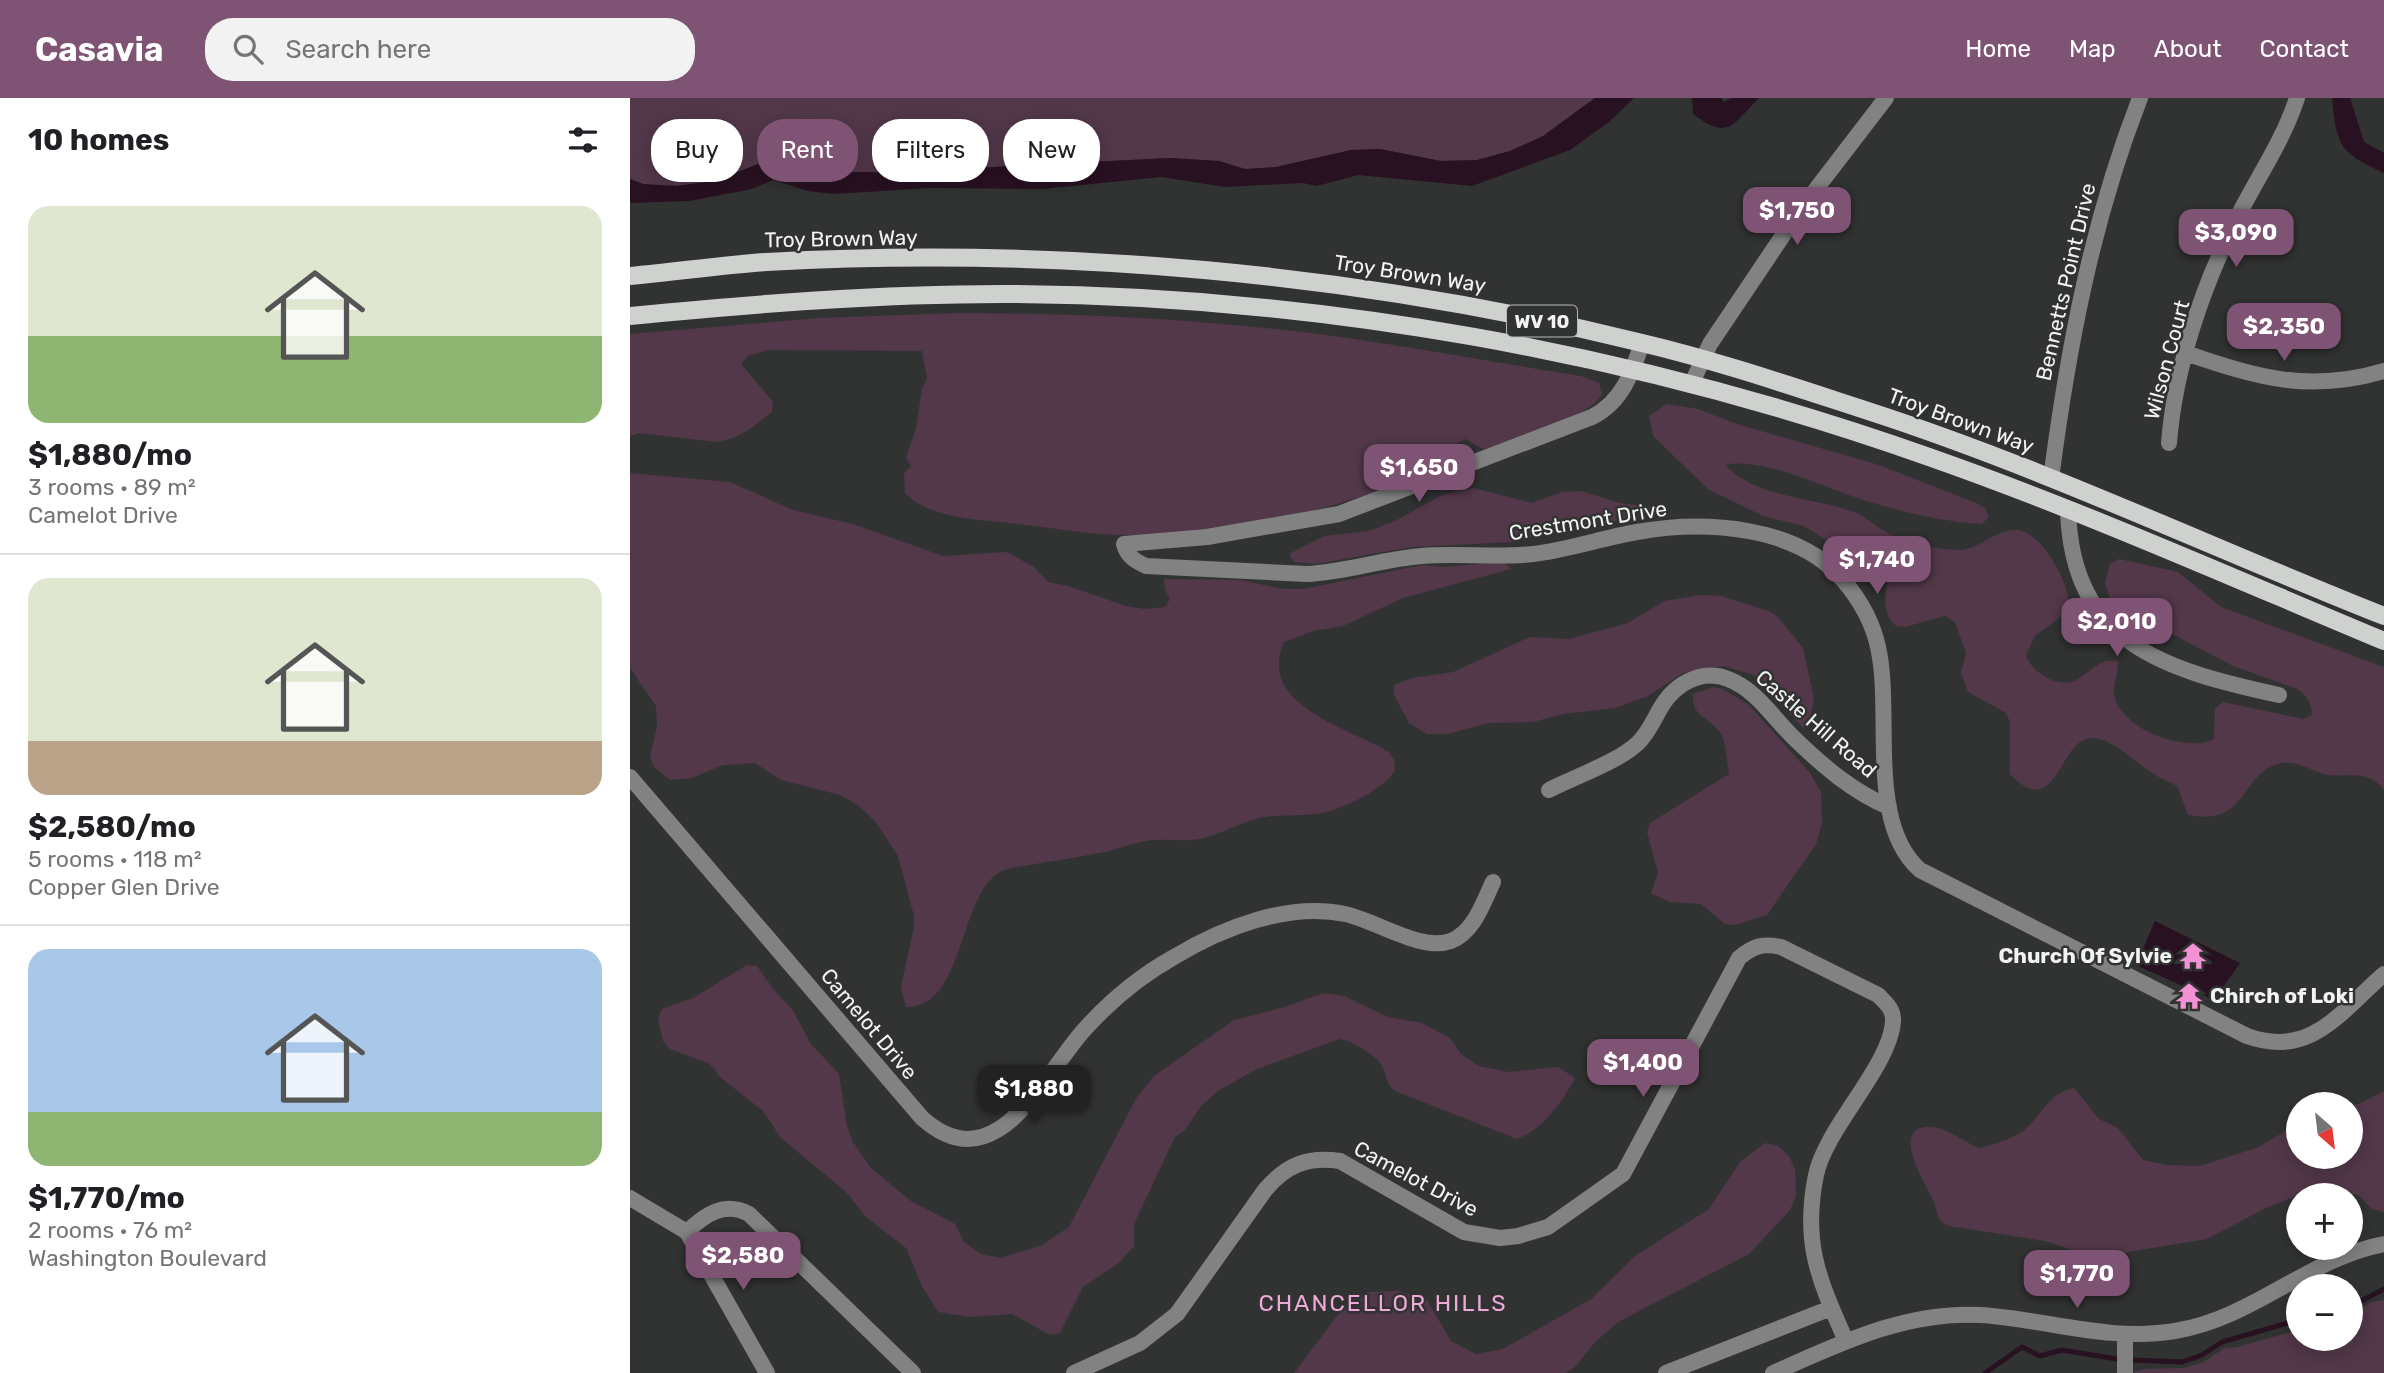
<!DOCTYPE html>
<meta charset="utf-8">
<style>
:root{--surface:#fff;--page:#f2f2f2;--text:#202124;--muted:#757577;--line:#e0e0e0;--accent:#7f5373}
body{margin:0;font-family:Rubik,sans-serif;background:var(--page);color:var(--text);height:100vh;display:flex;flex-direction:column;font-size:26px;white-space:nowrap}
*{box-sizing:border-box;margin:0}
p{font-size:23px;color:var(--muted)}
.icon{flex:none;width:38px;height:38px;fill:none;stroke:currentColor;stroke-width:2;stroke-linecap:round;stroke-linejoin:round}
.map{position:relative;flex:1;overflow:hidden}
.drawer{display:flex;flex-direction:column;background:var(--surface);width:630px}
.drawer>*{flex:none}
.hud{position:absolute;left:21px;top:21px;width:665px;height:63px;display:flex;gap:14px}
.needle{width:46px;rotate:152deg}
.tools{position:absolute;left:1656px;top:994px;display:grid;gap:14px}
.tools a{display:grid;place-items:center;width:77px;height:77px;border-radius:50%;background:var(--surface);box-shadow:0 4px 18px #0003;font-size:35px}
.price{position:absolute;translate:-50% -60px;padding:0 16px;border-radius:14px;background:var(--accent);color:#fff;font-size:23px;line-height:46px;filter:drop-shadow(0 2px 4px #0008)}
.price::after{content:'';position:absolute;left:50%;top:42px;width:21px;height:16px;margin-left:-10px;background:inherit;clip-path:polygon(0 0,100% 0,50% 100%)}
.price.current{background:#222;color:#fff}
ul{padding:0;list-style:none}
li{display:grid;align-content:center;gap:14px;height:371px;padding:0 28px}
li+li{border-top:2px solid var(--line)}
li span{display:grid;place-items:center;height:217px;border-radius:21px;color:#555}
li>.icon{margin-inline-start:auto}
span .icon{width:126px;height:126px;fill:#fffc;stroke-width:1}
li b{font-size:30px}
h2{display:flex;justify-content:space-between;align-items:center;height:84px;padding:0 28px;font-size:30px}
.pill{padding:0 24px;border-radius:28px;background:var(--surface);box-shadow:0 4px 18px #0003;font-size:24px;line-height:63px}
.pill.current{background:var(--accent);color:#fff}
header{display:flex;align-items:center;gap:42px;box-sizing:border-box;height:98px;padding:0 35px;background:var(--accent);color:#fff}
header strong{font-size:33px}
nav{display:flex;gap:38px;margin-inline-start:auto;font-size:24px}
.search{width:490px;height:63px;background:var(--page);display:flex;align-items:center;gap:18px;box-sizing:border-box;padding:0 24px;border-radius:28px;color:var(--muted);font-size:26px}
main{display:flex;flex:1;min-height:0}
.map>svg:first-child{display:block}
.green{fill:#523849}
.water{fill:#281121}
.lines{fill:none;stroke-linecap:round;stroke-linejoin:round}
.stream{stroke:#281121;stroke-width:5}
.minor{stroke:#818281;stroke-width:16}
.major{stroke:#cfd1cf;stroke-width:18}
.labels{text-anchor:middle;stroke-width:5;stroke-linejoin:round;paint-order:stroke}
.shield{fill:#313332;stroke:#b8bab8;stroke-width:2}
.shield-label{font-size:19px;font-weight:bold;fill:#f2f4f2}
.street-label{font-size:21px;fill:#f2f4f2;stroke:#313332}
.poi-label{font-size:21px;font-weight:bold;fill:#f2f4f2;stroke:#313332;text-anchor:end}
.neighbourhood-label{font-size:23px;letter-spacing:2px;fill:#eea9d6;stroke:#313332}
</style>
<header>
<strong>Casavia</strong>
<div class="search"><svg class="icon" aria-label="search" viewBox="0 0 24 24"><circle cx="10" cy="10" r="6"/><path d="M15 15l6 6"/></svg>Search here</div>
<nav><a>Home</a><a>Map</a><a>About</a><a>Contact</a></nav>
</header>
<main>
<section class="drawer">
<h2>10 homes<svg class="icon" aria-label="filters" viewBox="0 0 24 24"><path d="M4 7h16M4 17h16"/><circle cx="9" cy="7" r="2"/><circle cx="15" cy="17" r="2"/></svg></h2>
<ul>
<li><span style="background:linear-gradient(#dfe7d0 60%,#8fb573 0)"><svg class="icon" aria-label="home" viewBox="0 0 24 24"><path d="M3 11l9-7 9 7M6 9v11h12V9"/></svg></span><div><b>$1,880/mo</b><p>3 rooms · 89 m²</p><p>Camelot Drive</p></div></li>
<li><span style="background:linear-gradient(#dfe7d0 75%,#b9a48a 0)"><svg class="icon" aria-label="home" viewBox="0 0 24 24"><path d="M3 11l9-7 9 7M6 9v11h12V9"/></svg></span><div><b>$2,580/mo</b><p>5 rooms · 118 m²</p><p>Copper Glen Drive</p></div></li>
<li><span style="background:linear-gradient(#a9c7e8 75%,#8fb573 0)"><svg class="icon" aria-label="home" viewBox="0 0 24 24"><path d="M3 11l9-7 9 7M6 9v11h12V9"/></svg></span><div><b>$1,770/mo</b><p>2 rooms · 76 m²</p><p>Washington Boulevard</p></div></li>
</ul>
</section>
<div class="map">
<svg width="1754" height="1275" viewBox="0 0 1754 1275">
<rect width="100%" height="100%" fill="#313332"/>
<path class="green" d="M0,0H965L913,38L880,53L847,62L811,63L750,51L721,52L646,69L615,71L589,63L540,60L262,74H205L128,66L85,83L46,88L12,86L0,81Z
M327,215C426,215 526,219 625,229C734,239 842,261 951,278L969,285L972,296C960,320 879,347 853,351L835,341L828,345L825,362C728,408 599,439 491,437C454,436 417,429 380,425C345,421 301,421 275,395L274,375L281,368L276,360L286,330L292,290L297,281L292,253L138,252L118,258L111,266L143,304L142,314C124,328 108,342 86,344L9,335L0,338V236L189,220Z
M1037,306L1068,311L1107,326L1249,367L1346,405L1355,410L1359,419L1352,426C1314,424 1273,414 1236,403C1201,392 1130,358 1096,367C1122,399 1185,400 1224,414C1235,418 1245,428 1256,434C1275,445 1304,451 1327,452C1349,453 1365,430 1388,432C1413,435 1441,488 1440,512L1405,538L1396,557C1400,573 1427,590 1444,583C1462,575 1467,560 1488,563C1489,574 1483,585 1484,596C1488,630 1557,656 1584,641L1585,610L1593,604L1673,621L1682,617C1681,604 1678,598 1667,591L1603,568L1481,504L1475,485L1480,466L1489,461L1548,474L1591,509L1754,569V692C1739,672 1721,679 1699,677C1683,675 1669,662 1652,665C1609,673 1621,729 1558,717L1547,688C1537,683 1526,678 1518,672C1503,662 1475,634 1456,641C1428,650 1425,723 1380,676V624L1376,615L1338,594L1331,575L1336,555L1325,524L1315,518L1275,529L1266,528C1248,511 1257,490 1261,468L1234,451L1201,445L1174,428L1133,418L1078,391L1023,338L1019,318Z
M0,375L100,384L163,412L223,426L313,458L377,454L404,469L418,484L438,488L496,508L515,511L535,509L540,501L535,492L534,481H539L611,482L653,491H673L792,467L813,469L874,464L881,471L773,500L713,528L683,533L654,544C625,607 722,631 759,654L764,662L765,673C752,691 724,705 703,712C680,720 653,715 629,720C609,725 590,737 569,741C552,744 533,740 516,743C502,745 489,751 475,754C444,760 412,765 381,770C326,780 340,910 276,909L271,889L284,829V818L268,758L245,723L228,707L210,697L151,682L125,665L93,667L62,680L40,682L24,669L20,659L27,628L26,608L0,570Z
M843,390L902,405L932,394L951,393L990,405L1020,409L1027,416L924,433L884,444L782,449L686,466L664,464L659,456L694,438L739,433L767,422L812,397Z
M1070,497L1091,498L1139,513L1148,519L1173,550L1184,600L1180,622L1173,630L1124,577L1094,568L1053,575L1018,598L985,610L933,616L903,624L859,625L818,636H797L779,625L764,597V587L782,580L823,574L900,539L939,541L998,525L1034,503Z
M1083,589L1093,591L1119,607L1180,675L1191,694L1192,726L1186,746L1137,817L1105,827L1095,826L1071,806L1040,804L1021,795L1028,775L1017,734L1020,725L1099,676C1097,665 1096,646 1091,636C1081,619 1061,620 1063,596Z
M117,867L127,868L144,892L162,911L181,946L209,976L217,1028L223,1044L241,1070L281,1103L325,1126L334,1144L351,1156L371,1160L412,1147L439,1129L507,999L524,978L604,922L655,909L693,895L714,898L758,919L792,925L820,940L831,956L849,968L878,974L928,969L945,980C933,1003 912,1032 887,1041L765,993C755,985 758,978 752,968C746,957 722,943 710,941L627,971L588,993L572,1007L554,1033L545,1039L504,1126V1148L490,1164L453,1189L430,1235L420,1237L382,1216L340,1219L308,1214L292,1188L276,1150L236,1119L216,1094L151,1040L133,1013L90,979L80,966L40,951L33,943L28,921L32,911L63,900Z
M1444,990L1469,1021L1488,1030L1513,1062L1537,1067L1570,1068L1629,1049L1668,1025V1059H1720V1006H1715H1729L1754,993V1114L1742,1111L1728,1097L1697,1092L1668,1097L1634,1111L1577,1141L1480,1157L1448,1154L1415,1143L1319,1128C1318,1128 1310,1123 1310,1122C1306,1117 1306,1107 1303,1102C1297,1087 1264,1039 1291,1030C1311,1023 1333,1045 1351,1050C1364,1046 1382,1041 1393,1033C1412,1018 1418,995 1444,990Z
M1135,1045L1148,1048L1159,1058L1165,1071L1166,1098L1160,1112L1119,1156L988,1224L965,1244L945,1269L935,1275H664L713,1210L738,1194L768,1193L797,1202L821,1243L846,1256L873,1251L961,1201L1005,1158L1079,1111L1111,1063Z
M1754,1202V1275H1503L1513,1271L1554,1270L1574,1264L1594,1250L1607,1249L1668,1232V1241H1720V1217L1742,1204Z"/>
<path class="water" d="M965,0H1004L979,24L940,52L842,88L728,77L687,88L673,85L595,89L532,79L412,91L298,90L205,96L178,93L143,82L122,91L59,103L0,105V81L13,86L46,88L85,83L128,66L205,74H262L540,60L589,63L615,71L646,69L721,52L750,51L811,63L847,62L880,53L913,38Z
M1062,0H1091L1094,4L1101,0H1129C1102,27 1099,43 1063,16Z
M1702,0H1720L1734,44L1754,55V75C1710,54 1707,50 1702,0Z
M1525,823L1610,865L1584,902L1506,867Z"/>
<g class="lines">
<path class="stream" d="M1720,1209L1754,1191
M1502,1262L1552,1264L1572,1257L1592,1244L1668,1222
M1355,1275L1392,1249L1410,1258L1432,1252L1487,1261"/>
<path class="minor" d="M1012,245C1002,275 992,304 962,319L709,416L577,439L494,446C497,458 505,463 516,468L677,476C716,474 753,461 792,458C829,455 866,460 903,456C938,452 972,440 1007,434C1074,422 1167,427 1214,483C1230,502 1243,526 1248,549C1263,614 1236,725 1290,772L1617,938C1681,961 1710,914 1754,876
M1556,255C1626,280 1681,295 1754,273
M1061,287L1080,246L1170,112L1256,0
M1539,345C1545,268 1573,188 1607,120C1627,80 1653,43 1667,0
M1421,381C1438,250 1462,123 1510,0
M1438,412C1442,547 1536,572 1649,597
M0,679L292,1020C366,1086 412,979 454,932C480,903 510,878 544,859C592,830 658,804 715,816C745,822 791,854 821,843C844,834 853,805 863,784
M919,692C944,679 988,664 1008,645C1027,626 1027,603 1053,586C1066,578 1083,574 1098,581C1127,592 1143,620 1165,641C1193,668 1223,694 1259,709
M0,1100L57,1134L137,1275
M57,1134C75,1116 95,1103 119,1116L283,1275
M1495,1237V1275
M444,1275L510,1245L547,1216L635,1092C656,1067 678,1058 710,1063L834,1134L870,1140L888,1138L918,1129L993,1076L1109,860C1123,848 1133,845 1151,849L1248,897C1256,905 1264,911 1263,924C1260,968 1195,1031 1186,1077C1172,1145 1189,1182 1216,1243
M1036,1275L1201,1210
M1143,1275C1209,1246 1275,1213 1350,1217C1416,1221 1478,1244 1545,1233C1624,1220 1679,1160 1754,1146"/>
<path class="major" d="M0,178C45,174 91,167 136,164C427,148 729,175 1012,245C1088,263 1164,289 1238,313C1414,370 1582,450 1754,518
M0,218C124,206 247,196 372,196C686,197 1003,254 1299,359C1453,413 1603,480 1754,543"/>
</g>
<defs>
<symbol id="temple-bare" viewBox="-9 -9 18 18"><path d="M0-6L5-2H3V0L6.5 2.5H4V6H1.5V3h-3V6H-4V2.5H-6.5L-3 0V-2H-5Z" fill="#f491d4" stroke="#313332" stroke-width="2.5" paint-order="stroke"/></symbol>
</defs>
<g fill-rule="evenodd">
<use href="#temple-bare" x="1544" y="839" width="38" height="38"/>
<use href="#temple-bare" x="1540" y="879" width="38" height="38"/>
</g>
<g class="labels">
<rect class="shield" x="877" y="207.5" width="70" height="31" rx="5"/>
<g class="shield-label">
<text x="912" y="230">WV 10</text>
</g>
<g class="street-label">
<text transform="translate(211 141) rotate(-1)" y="7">Troy Brown Way</text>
<text transform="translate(780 176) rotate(9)" y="7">Troy Brown Way</text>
<text transform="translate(1436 184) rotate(-77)" y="7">Bennetts Point Drive</text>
<text transform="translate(1537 262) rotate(-75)" y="7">Wilson Court</text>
<text transform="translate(1331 323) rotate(20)" y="7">Troy Brown Way</text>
<text transform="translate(958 423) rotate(-9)" y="7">Crestmont Drive</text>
<text transform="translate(1186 626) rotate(41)" y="7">Castle Hill Road</text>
<text transform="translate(239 926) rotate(50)" y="7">Camelot Drive</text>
<text transform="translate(786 1081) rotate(28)" y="7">Camelot Drive</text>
</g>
<g class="poi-label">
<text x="1542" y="865">Church Of Sylvie</text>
<text x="1580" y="905" text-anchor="start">Chirch of Loki</text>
</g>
<g class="neighbourhood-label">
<text x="753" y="1213">CHANCELLOR HILLS</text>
</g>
</g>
</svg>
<div class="tools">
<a><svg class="needle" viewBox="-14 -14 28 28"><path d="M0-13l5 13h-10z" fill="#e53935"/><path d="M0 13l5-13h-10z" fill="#757577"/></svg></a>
<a>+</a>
<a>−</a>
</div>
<b class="price" style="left:1167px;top:149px">$1,750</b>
<b class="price" style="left:1606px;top:171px">$3,090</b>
<b class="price" style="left:1654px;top:265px">$2,350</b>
<b class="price" style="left:789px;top:406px">$1,650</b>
<b class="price" style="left:1247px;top:498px">$1,740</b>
<b class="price" style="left:1487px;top:560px">$2,010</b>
<b class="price" style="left:1013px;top:1001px">$1,400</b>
<b class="price current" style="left:404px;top:1027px">$1,880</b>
<b class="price" style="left:113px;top:1194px">$2,580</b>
<b class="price" style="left:1447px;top:1212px">$1,770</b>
<div class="hud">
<a class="pill">Buy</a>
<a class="pill current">Rent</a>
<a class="pill">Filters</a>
<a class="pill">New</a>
</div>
</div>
</main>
